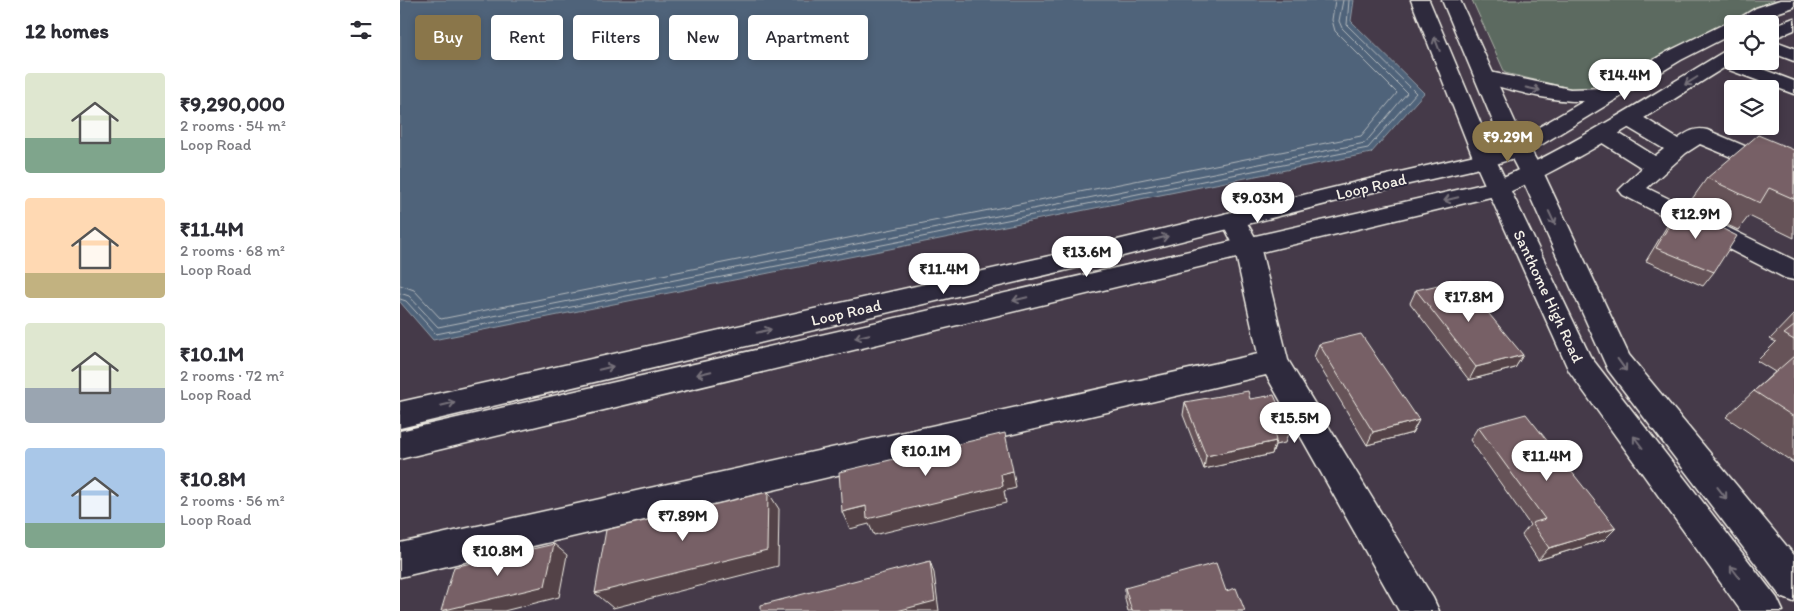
<!DOCTYPE html>
<meta charset="utf-8">
<style>
:root{--surface:#fff;--page:#f7f7f7;--text:#2b2b33;--muted:#7c7c81;--accent:#8a764a}
body{margin:0;font-family:Itim,sans-serif;background:var(--page);color:var(--text);height:100vh;display:flex;flex-direction:column;font-size:19px;white-space:nowrap}
*{box-sizing:border-box;margin:0}
p{font-size:16px;color:var(--muted)}
.icon{flex:none;width:28px;height:28px;fill:none;stroke:currentColor;stroke-width:2;stroke-linecap:round;stroke-linejoin:round}
.map{position:relative;flex:1;overflow:hidden}
.details{display:flex;flex-direction:column;background:var(--surface);width:400px}
.details>*{flex:none}
.hud{position:absolute;left:15px;top:15px;width:475px;height:45px;display:flex;gap:10px}
.controls{position:absolute;left:1324px;top:15px;display:grid;gap:10px}
.controls a{display:grid;place-items:center;width:55px;height:55px;border-radius:5px;background:var(--surface);box-shadow:0 2px 8px #0003;font-size:25px}
.price{position:absolute;translate:-50% -42px;padding:0 11px;border-radius:18px;background:#fff;color:#222;font-size:16px;line-height:32px;filter:drop-shadow(0 1px 2px #0008)}
.price::after{content:'';position:absolute;left:50%;top:30px;width:15px;height:11px;margin-left:-8px;background:inherit;clip-path:polygon(0 0,100% 0,50% 100%)}
.price.current{background:var(--accent);color:#fff}
ul{padding:0;list-style:none}
li{display:flex;align-items:center;gap:15px;height:125px;padding:0 25px}
li span{display:grid;place-items:center;flex:none;width:140px;height:100px;border-radius:5px;color:#555}
li>.icon{margin-inline-start:auto}
span .icon{width:60px;height:60px;fill:#fffc;stroke-width:1}
li b{font-size:21px}
h2{display:flex;justify-content:space-between;align-items:center;height:60px;padding:0 25px;font-size:21px}
.chip{padding:0 18px;border-radius:5px;background:var(--surface);box-shadow:0 2px 8px #0003;font-size:18px;line-height:45px}
.chip.current{background:var(--accent);color:#fff}
main{display:flex;flex:1;min-height:0}
.map>svg:first-child{display:block}
.green{fill:#5c6a60;stroke:#a8aea4}
.water{fill:#4f637a;stroke:#919ca6}
.lines{fill:none;stroke-linecap:round;stroke-linejoin:round}
.shore{stroke:#b2b8bc;stroke-width:1}
.street-casing{stroke:#f4f1e8;stroke-width:3}
.secondary-casing{stroke:#f4f1e8;stroke-width:3}
.primary-casing{stroke:#f4f1e8;stroke-width:3}
.street{fill:#2f2a3d;fill-rule:evenodd}
.secondary{fill:#2f2a3d;fill-rule:evenodd}
.primary{fill:#2f2a3d;fill-rule:evenodd}
.wall{fill:#665358;stroke:#f4f1e8}
.shaded-wall{fill:#534347;stroke:#f4f1e8}
.building{fill:#776066;stroke:#f4f1e8}
.oneway{stroke:#747079}
.labels{text-anchor:middle;stroke-width:4;stroke-linejoin:round;paint-order:stroke}
.street-label{font-size:16px;fill:#f4f1e8;stroke:#2f2a3d}
</style>
<main>
<section class="details">
<h2>12 homes<svg class="icon" aria-label="filters" viewBox="0 0 24 24"><path d="M4 7h16M4 17h16"/><circle cx="9" cy="7" r="2"/><circle cx="15" cy="17" r="2"/></svg></h2>
<ul>
<li><span style="background:linear-gradient(#dfe7d0 65%,#7fa58c 0)"><svg class="icon" aria-label="home" viewBox="0 0 24 24"><path d="M3 11l9-7 9 7M6 9v11h12V9"/></svg></span><div><b>₹9,290,000</b><p>2 rooms · 54 m²</p><p>Loop Road</p></div></li>
<li><span style="background:linear-gradient(#ffd9b3 75%,#c2b280 0)"><svg class="icon" aria-label="home" viewBox="0 0 24 24"><path d="M3 11l9-7 9 7M6 9v11h12V9"/></svg></span><div><b>₹11.4M</b><p>2 rooms · 68 m²</p><p>Loop Road</p></div></li>
<li><span style="background:linear-gradient(#dfe7d0 65%,#9aa5b1 0)"><svg class="icon" aria-label="home" viewBox="0 0 24 24"><path d="M3 11l9-7 9 7M6 9v11h12V9"/></svg></span><div><b>₹10.1M</b><p>2 rooms · 72 m²</p><p>Loop Road</p></div></li>
<li><span style="background:linear-gradient(#a9c7e8 75%,#7fa58c 0)"><svg class="icon" aria-label="home" viewBox="0 0 24 24"><path d="M3 11l9-7 9 7M6 9v11h12V9"/></svg></span><div><b>₹10.8M</b><p>2 rooms · 56 m²</p><p>Loop Road</p></div></li>
</ul>
</section>
<div class="map">
<svg width="1394" height="611" viewBox="0 0 1394 611">
<rect width="100%" height="100%" fill="#453a49"/>
<filter id="ink" filterUnits="userSpaceOnUse"><feTurbulence type="fractalNoise" baseFrequency=".02" numOctaves="2"/><feDisplacementMap in="SourceGraphic" scale="10" xChannelSelector="R" yChannelSelector="G"/><feConvolveMatrix kernelMatrix="1 2 1 2 8 2 1 2 1" color-interpolation-filters="sRGB"/></filter>
<g filter="url(#ink)">
<path class="green" d="M1072,0H1392L1374,4L1182,91L1105,73Z"/>
<path class="water" d="M0,0H954L951,21L1024,93L971,153L33,340L0,302Z"/>
<g class="lines">
<path class="shore" d="M0,285L14,290L41,319L961,136L997,93L935,31L932,20L935,0
M0,293L9,296L38,327L965,143L1007,93L942,28L939,21L943,0
M0,299L6,301L36,334L968,148L1016,93L947,25L949,0"/>
<defs>
<path id="street" d="M1370,39L1394,48V61L1370,52Z
M1323,55L1332,58V61H1341L1394,81V94L1316,65L1313,61L1316,57Z
M1230,113L1238,114L1278,139C1288,132 1295,127 1307,130L1394,167V183L1300,144L1286,153L1247,188L1394,260V280L1385,278L1223,195L1219,190L1242,168L1196,139L1193,134L1196,129L1204,127L1212,129L1255,156L1264,149L1222,124L1219,119L1222,114Z
M833,212L842,214L860,246L888,360L1033,598L1039,611H999L866,375L0,577V543L858,354L834,246L821,220L824,214Z"/>
<path id="secondary" d="M1380,0H1394V7L1368,16L1354,24H1332V34L1281,60L1126,154L1093,165L965,194L676,268L0,428V402L676,250L965,180L1079,154L1110,144L1184,101C1149,102 1112,90 1078,81L1075,77L1078,73L1085,71L1170,89L1206,88L1267,52L1326,23L1333,22L1356,8Z
M1394,18V30L1370,40V27Z
M1332,49V61H1335C1260,107 1188,157 1107,193L0,459V431L1092,182C1174,146 1248,97 1325,51Z"/>
<path id="primary" d="M1011,0H1029L1096,160L1190,356L1377,598L1383,611H1341L1169,371L1074,160Z
M1042,0H1060L1116,124L1144,174L1229,355L1394,555V602L1381,597L1208,370L1120,174L1094,124Z"/>
</defs>
<use href="#street" class="street-casing"/>
<use href="#secondary" class="secondary-casing"/>
<use href="#primary" class="primary-casing"/>
<use href="#street" class="street"/>
<use href="#secondary" class="secondary"/>
<use href="#primary" class="primary"/>
</g>
<path class="wall" d="M1394,150V238L1349,216L1338,230L1287,206L1307,178Z
M1280,207L1314,272L1303,286L1246,261L1270,221Z
M1016,290L1123,355L1115,368L1069,380L1010,303Z
M1394,314V463L1326,417L1354,391L1375,372L1357,361L1376,342L1370,339Z
M919,344L1019,420L1012,433L967,445L914,357Z
M850,399L889,430L885,443L875,445L872,454L804,469L783,415L785,402Z
M1078,427L1204,540L1138,560L1122,535L1130,525L1070,440Z
M725,588L826,591L845,611H728L725,599Z"/>
<path class="shaded-wall" d="M1123,355L1115,368L1069,380L1076,367Z
M1019,420L1012,433L967,445L973,432Z
M876,441L872,454L804,469L806,456Z
M613,471L616,488L604,491L606,503L474,535L469,524L450,529L442,512Z
M368,492L379,509L378,566L213,608L195,593Z
M1216,528L1204,540L1138,560L1149,548Z
M154,544L167,555L159,597L104,611H43Z
M530,561L534,573L539,611H497Z"/>
<path class="building" d="M1358,135L1394,150V199L1369,188L1360,203L1307,178Z
M1280,207L1337,236L1314,272L1256,248Z
M1061,280L1123,355L1076,367L1016,290Z
M1394,326V340L1384,334Z
M961,334L1019,420L973,432L919,344Z
M1394,356V417L1354,391Z
M848,391L850,399L874,395L889,430L874,432L876,441L806,456L785,402Z
M1126,414L1216,528L1149,548L1132,523L1145,519L1078,427Z
M605,433L613,471L601,474L603,486L467,519L466,506L442,512L439,472Z
M368,492L367,550L195,593L206,530Z
M154,544L145,586L41,611L54,567Z
M530,561L535,601L497,611H361V605Z
M816,563L826,591L836,588L845,611H732L725,588Z"/>
<defs><path id="oneway-shaft" d="M-6 0H5M1.5-3L5.5 0L1.5 3" fill="none" stroke-width="1.6" stroke-linecap="round" stroke-linejoin="round" transform="scale(1.25)"/></defs>
<g class="oneway">
<use href="#oneway-shaft" transform="translate(1037 44) rotate(-111)"/>
<use href="#oneway-shaft" transform="translate(1291 81) rotate(148)"/>
<use href="#oneway-shaft" transform="translate(1133 89) rotate(12)"/>
<use href="#oneway-shaft" transform="translate(1051 199) rotate(166)"/>
<use href="#oneway-shaft" transform="translate(1152 218) rotate(65)"/>
<use href="#oneway-shaft" transform="translate(761 238) rotate(-14)"/>
<use href="#oneway-shaft" transform="translate(620 299) rotate(167)"/>
<use href="#oneway-shaft" transform="translate(364 331) rotate(-13)"/>
<use href="#oneway-shaft" transform="translate(462 336) rotate(167)"/>
<use href="#oneway-shaft" transform="translate(1222 365) rotate(54)"/>
<use href="#oneway-shaft" transform="translate(206 368) rotate(-13)"/>
<use href="#oneway-shaft" transform="translate(304 373) rotate(167)"/>
<use href="#oneway-shaft" transform="translate(48 404) rotate(-13)"/>
<use href="#oneway-shaft" transform="translate(1238 442) rotate(-127)"/>
<use href="#oneway-shaft" transform="translate(1322 493) rotate(52)"/>
<use href="#oneway-shaft" transform="translate(1335 572) rotate(-127)"/>
</g>
</g>
<g class="labels">
<g class="street-label">
<text transform="translate(971 186) rotate(-13)" y="6">Loop Road</text>
<text transform="translate(1149 296) rotate(65)" y="6">Santhome High Road</text>
<text transform="translate(446 312) rotate(-13)" y="6">Loop Road</text>
</g>
</g>
</svg>
<div class="controls">
<a><svg class="icon" aria-label="locate" viewBox="0 0 24 24"><circle cx="12" cy="12" r="6"/><path d="M12 2v4M12 18v4M2 12h4M18 12h4"/></svg></a>
<a><svg class="icon" aria-label="layers" viewBox="0 0 24 24"><path d="M12 4l9 5-9 5-9-5zM3 14l9 5 9-5"/></svg></a>
</div>
<b class="price" style="left:1225px;top:101px">₹14.4M</b>
<b class="price current" style="left:1108px;top:163px">₹9.29M</b>
<b class="price" style="left:858px;top:224px">₹9.03M</b>
<b class="price" style="left:1296px;top:240px">₹12.9M</b>
<b class="price" style="left:687px;top:278px">₹13.6M</b>
<b class="price" style="left:544px;top:295px">₹11.4M</b>
<b class="price" style="left:1069px;top:323px">₹17.8M</b>
<b class="price" style="left:895px;top:444px">₹15.5M</b>
<b class="price" style="left:526px;top:477px">₹10.1M</b>
<b class="price" style="left:1147px;top:482px">₹11.4M</b>
<b class="price" style="left:283px;top:542px">₹7.89M</b>
<b class="price" style="left:98px;top:577px">₹10.8M</b>
<div class="hud">
<a class="chip current">Buy</a>
<a class="chip">Rent</a>
<a class="chip">Filters</a>
<a class="chip">New</a>
<a class="chip">Apartment</a>
</div>
</div>
</main>
